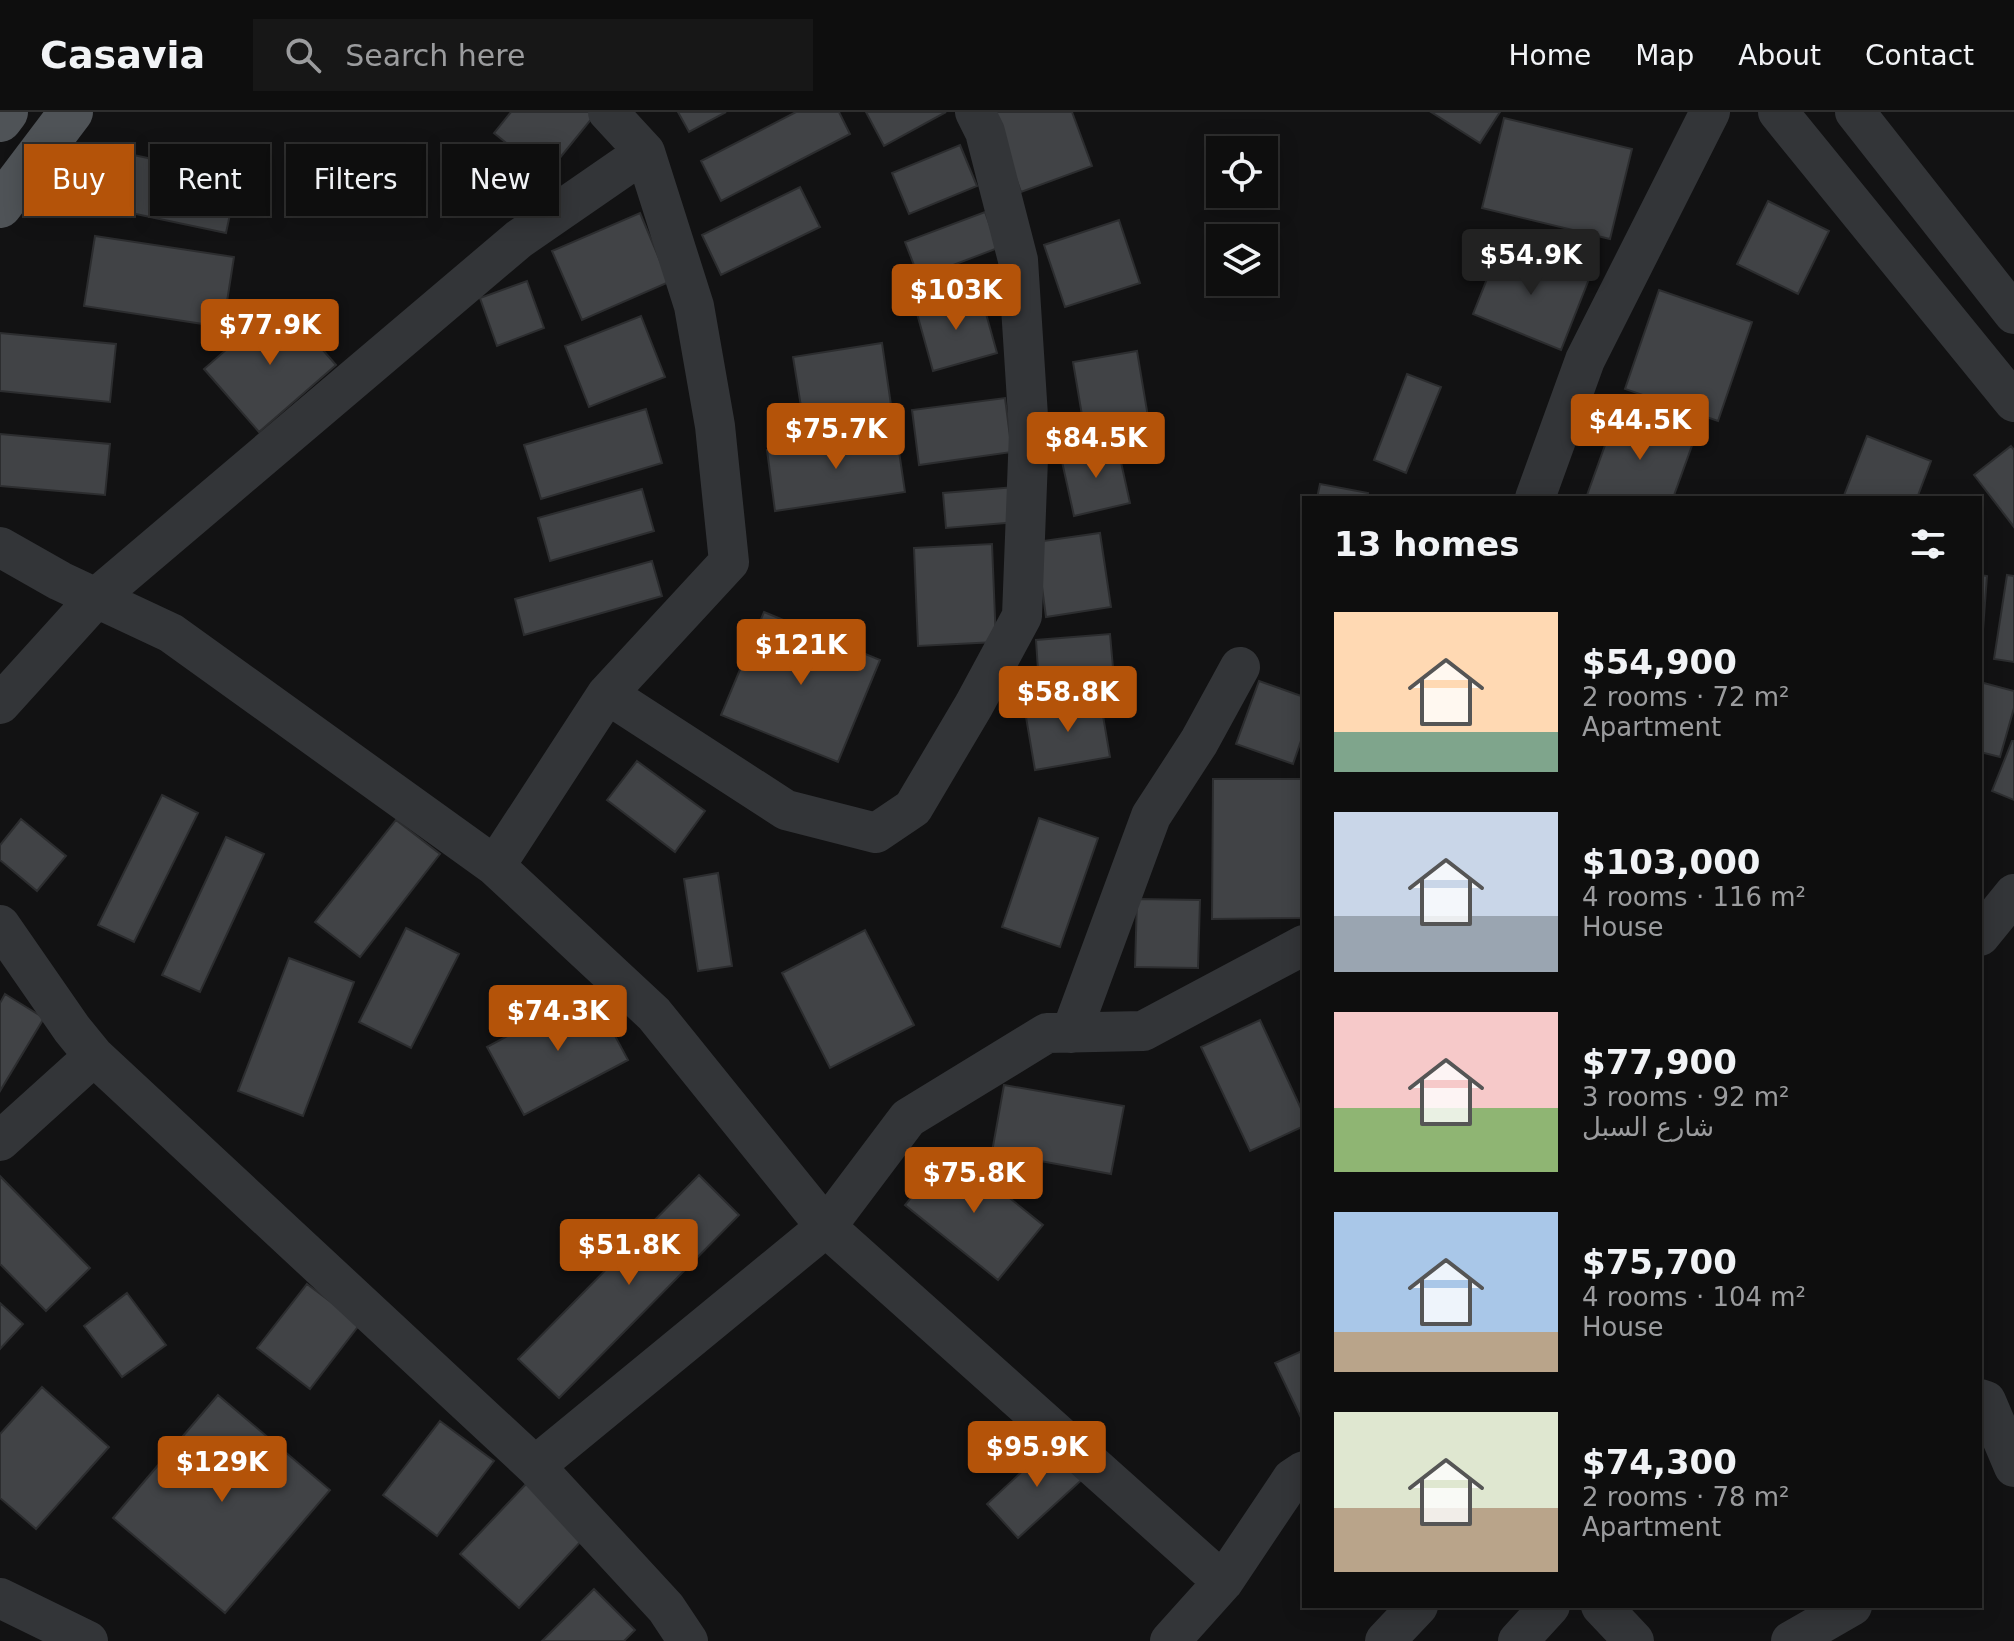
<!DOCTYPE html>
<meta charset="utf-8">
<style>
:root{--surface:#0e0e0e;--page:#171717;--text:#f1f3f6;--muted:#9b9c9e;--line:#2e2e2e;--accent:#b45309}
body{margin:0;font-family:"DejaVu Sans","Noto Naskh Arabic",sans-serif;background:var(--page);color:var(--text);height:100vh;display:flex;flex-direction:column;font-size:30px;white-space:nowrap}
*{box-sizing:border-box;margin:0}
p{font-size:26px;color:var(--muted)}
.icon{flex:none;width:44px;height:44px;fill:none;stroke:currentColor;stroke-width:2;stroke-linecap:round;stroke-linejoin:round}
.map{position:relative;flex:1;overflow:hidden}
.side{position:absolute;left:1302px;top:384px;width:680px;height:1112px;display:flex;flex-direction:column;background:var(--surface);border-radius:0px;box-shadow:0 4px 20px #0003,0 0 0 2px var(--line)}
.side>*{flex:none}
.banner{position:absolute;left:24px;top:32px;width:760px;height:72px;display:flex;gap:16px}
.tools{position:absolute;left:1206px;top:24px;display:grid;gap:16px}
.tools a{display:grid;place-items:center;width:72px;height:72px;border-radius:0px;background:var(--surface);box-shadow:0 4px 20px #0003,0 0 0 2px var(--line);font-size:40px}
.price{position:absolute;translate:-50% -68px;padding:0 18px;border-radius:8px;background:var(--accent);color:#fff;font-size:26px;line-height:52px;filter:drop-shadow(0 2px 4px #0008)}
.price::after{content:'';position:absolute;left:50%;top:48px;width:24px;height:18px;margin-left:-12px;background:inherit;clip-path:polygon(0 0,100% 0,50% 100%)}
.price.on{background:#222;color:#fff}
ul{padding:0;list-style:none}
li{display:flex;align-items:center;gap:24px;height:200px;padding:0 32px}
li span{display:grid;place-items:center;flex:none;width:224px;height:160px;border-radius:0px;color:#555}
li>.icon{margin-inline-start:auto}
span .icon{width:96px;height:96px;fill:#fffc;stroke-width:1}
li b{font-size:34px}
h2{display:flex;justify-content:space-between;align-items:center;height:96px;padding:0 32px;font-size:34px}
.pill{padding:0 28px;border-radius:0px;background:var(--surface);box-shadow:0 4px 20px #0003,0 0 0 2px var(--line);font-size:28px;line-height:72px}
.pill.on{background:var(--accent);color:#fff}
header{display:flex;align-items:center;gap:48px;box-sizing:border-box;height:112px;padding:0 40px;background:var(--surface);border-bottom:2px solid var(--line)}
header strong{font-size:38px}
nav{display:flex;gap:44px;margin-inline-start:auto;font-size:28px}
.search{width:560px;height:72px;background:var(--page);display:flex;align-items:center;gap:20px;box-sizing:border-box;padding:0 28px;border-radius:0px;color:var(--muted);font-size:30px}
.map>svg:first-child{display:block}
.building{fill:#414346;stroke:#2c2d2f;stroke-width:2}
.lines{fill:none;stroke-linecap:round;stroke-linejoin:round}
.minor{stroke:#333538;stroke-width:40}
.major{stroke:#4f5357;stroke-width:44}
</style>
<header>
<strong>Casavia</strong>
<div class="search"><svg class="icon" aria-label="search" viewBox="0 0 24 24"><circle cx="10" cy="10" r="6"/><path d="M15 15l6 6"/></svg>Search here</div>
<nav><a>Home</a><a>Map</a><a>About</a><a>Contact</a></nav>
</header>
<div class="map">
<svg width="2014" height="1529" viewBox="0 0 2014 1529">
<rect width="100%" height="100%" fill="#121213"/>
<path class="building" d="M511,0H597L546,63L494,21Z
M678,0H726L689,20Z
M796,0H839L850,22L721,89L701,49Z
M866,0H946L884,34Z
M992,0H1072L1092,54L1021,80Z
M1431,0H1500L1480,31Z
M1504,6L1632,37L1610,127L1482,96Z
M960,33L977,74L909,102L892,61Z
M124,41L238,65L226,121L112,97Z
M800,75L820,115L721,163L702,123Z
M1768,89L1829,119L1798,182L1737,152Z
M985,100L998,136L919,166L905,130Z
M640,101L669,170L582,208L552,139Z
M1119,108L1140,171L1065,195L1044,133Z
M95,124L234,145L223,215L84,194Z
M1501,132L1589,167L1561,238L1473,202Z
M527,169L544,216L497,234L480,186Z
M1659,178L1752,210L1718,309L1625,277Z
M980,180L997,241L933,259L916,198Z
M281,190L336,253L259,320L204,257Z
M641,204L665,265L589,295L565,234Z
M0,221L116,232L110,290L0,279Z
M882,231L891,293L803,307L793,245Z
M1137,239L1149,311L1085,321L1073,250Z
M1407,262L1441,275L1406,361L1374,348Z
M1005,286L1012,340L919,353L912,298Z
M646,297L662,351L541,387L524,333Z
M1617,300L1694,328L1673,386H1586Z
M896,319L905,380L775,399L767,338Z
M0,322L110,332L105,383L0,374Z
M1867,324L1931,349L1917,386H1843Z
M1117,332L1130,391L1074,404L1061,345Z
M2011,334L2014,338V415L1974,363Z
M1320,372L1368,381L1367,386H1317Z
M1015,375L1018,410L946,416L943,381Z
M642,377L654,419L550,449L538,406Z
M1100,421L1111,495L1046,505L1036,430Z
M992,432L996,530L918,534L914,436Z
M652,449L662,484L524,523L515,487Z
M1980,463L1987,464L1981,544H1980Z
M2007,463L2014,464V550L1994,547Z
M764,500L880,548L838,650L721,603Z
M1110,522L1114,567L1039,573L1036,528Z
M1259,569L1304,585V620L1293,652L1236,632Z
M1980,570L2014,579V596L2000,645L1980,640Z
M1100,586L1110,645L1035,658L1025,599Z
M2012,629H2014V688L1992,679Z
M637,649L705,699L675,740L607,688Z
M1213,667H1304V806L1212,807Z
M162,683L198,701L134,830L98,813Z
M1039,706L1098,726L1060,835L1002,815Z
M21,707L66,744L37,779L0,748V733Z
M396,708L440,742L360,845L315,810Z
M226,725L264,742L200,880L162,863Z
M718,761L732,854L698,859L684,767Z
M1137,787L1200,788L1198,856L1135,855Z
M406,816L459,842L411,936L359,910Z
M865,818L914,913L830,956L782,861Z
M289,846L354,870L303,1004L238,979Z
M591,879L628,948L524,1003L487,935Z
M5,882L44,906L0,979V891Z
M1260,908L1304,1003V1014L1250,1039L1201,935Z
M1004,973L1124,994L1111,1062L992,1040Z
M950,1038L1043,1113L998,1168L905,1093Z
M699,1063L739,1103L559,1286L518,1247Z
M0,1064L90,1156L46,1199L0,1152Z
M307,1172L360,1212L310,1277L257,1236Z
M127,1181L166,1233L122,1265L84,1214Z
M0,1191L23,1212L0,1237Z
M1304,1238V1312L1275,1251Z
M42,1275L109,1335L36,1417L0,1386V1322Z
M218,1283L330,1378L225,1501L113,1406Z
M440,1309L494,1349L437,1424L383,1383Z
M1056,1328L1087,1363L1018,1426L987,1392Z
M526,1372L584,1426L519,1496L460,1442Z
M594,1477L635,1518L624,1529H542Z"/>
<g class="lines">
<path class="minor" d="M1778,0L2014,290
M1855,0L2014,202
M1535,386L1585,248L1710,0
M0,435L60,469L171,521L495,754L654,902L826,1115L1223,1470
M607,582L786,698L876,721L913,696L974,593L1022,504L1029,320L1018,148L985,20L975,0
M0,592L97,485L519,127L645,40
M495,754L607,582L729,450L715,314L694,194L645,40L608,0
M0,813L72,917L94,944L0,1029
M1980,824L2014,782
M1071,921L1151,704L1199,630L1240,555
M94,944L535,1354L666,1496L688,1529
M1980,1287L1986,1289L2014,1355
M535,1354L826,1115L908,1006L1047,921L1143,919L1304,833
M0,1486L88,1529
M1601,1494L1634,1529
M1170,1529L1223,1470L1292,1367L1304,1359
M1385,1529L1418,1494
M1518,1529L1550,1494
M1791,1529L1852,1494"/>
<path class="major" d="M0,8L6,0
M0,94L71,0"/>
</g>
</svg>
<div class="tools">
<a><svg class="icon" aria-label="locate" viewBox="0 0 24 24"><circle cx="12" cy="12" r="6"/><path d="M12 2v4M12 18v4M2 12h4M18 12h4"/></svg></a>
<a><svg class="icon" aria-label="layers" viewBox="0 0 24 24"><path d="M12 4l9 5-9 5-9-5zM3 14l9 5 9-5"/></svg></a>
</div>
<b class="price on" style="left:1531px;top:185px">$54.9K</b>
<b class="price" style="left:956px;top:220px">$103K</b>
<b class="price" style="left:270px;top:255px">$77.9K</b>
<b class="price" style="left:1640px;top:350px">$44.5K</b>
<b class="price" style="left:836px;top:359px">$75.7K</b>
<b class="price" style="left:1096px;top:368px">$84.5K</b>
<b class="price" style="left:801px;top:575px">$121K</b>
<b class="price" style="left:1068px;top:622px">$58.8K</b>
<b class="price" style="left:558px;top:941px">$74.3K</b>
<b class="price" style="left:974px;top:1103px">$75.8K</b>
<b class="price" style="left:629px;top:1175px">$51.8K</b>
<b class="price" style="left:1037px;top:1377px">$95.9K</b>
<b class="price" style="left:222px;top:1392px">$129K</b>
<div class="banner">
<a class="pill on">Buy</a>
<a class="pill">Rent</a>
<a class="pill">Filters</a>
<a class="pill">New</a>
</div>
<section class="side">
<h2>13 homes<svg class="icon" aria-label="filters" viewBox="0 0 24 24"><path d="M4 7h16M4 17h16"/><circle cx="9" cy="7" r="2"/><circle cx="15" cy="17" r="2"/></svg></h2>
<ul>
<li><span style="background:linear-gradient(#ffd9b3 75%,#7fa58c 0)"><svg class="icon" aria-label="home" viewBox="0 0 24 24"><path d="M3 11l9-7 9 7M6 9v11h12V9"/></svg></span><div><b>$54,900</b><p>2 rooms · 72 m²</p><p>Apartment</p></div></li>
<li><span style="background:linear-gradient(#c9d6e8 65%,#9aa5b1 0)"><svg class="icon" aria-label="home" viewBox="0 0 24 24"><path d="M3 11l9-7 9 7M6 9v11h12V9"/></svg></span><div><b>$103,000</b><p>4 rooms · 116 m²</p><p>House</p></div></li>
<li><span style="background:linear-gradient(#f6c9c9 60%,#8fb573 0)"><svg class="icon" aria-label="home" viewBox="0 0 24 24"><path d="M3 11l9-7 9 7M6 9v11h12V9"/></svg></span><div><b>$77,900</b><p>3 rooms · 92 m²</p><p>شارع السبل</p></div></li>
<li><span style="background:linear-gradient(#a9c7e8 75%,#b9a48a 0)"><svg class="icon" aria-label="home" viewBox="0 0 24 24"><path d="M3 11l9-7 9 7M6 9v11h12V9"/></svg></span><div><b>$75,700</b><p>4 rooms · 104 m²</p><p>House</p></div></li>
<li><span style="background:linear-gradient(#dfe7d0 60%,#b9a48a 0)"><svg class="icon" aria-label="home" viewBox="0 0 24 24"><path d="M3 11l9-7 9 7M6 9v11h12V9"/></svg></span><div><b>$74,300</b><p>2 rooms · 78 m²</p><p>Apartment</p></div></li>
</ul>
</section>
</div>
